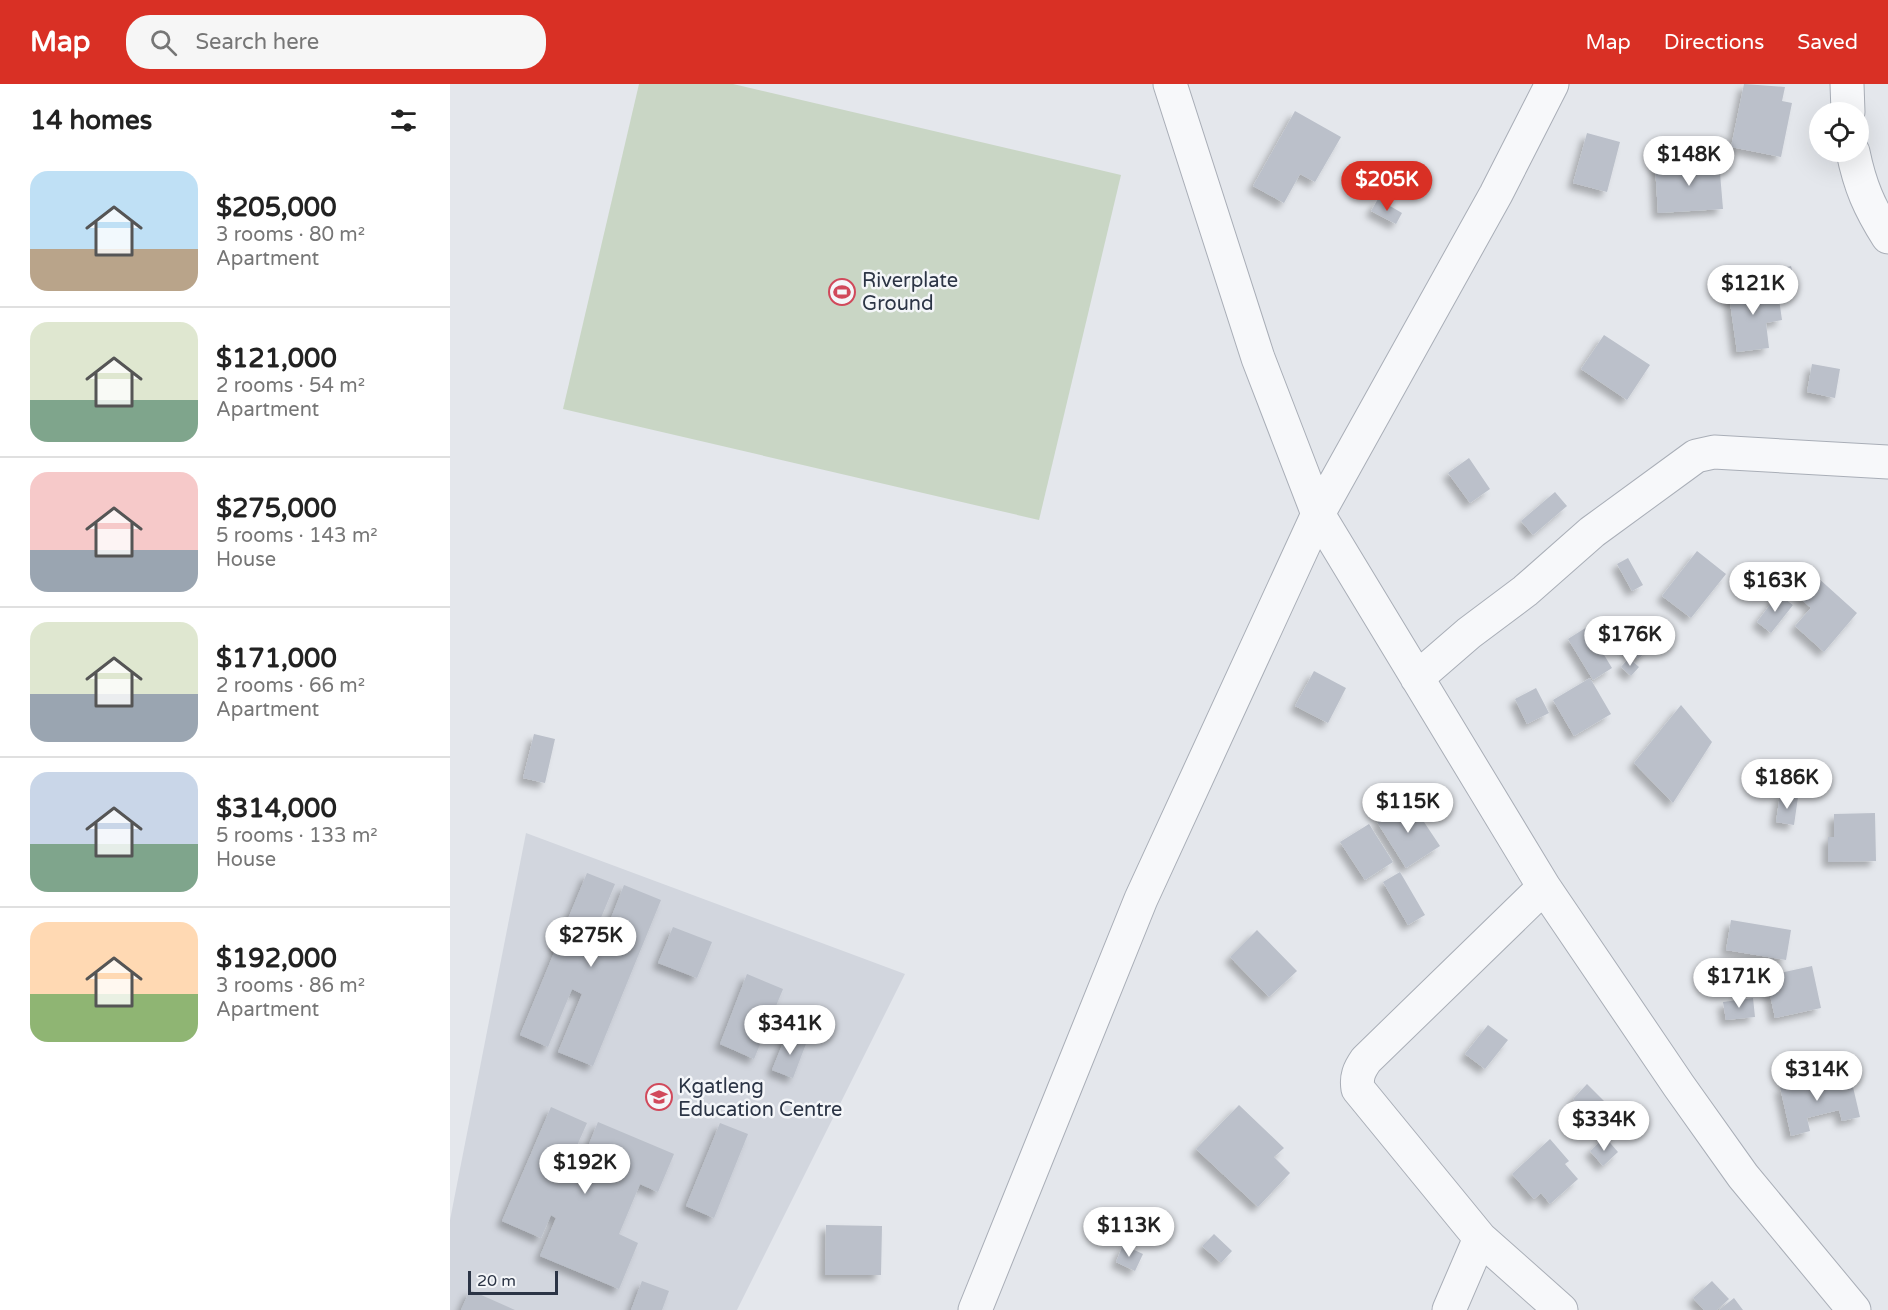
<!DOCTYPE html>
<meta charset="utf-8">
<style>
:root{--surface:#fff;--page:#f6f6f6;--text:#222;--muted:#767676;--line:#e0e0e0;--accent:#d93025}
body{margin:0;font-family:"Varela Round",sans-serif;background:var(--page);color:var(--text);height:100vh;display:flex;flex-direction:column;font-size:22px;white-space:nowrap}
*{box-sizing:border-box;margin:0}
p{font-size:20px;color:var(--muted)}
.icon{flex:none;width:33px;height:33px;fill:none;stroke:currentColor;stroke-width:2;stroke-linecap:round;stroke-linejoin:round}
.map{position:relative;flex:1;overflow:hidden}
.details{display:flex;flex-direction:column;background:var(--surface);width:450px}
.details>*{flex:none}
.tools{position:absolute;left:1359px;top:18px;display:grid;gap:12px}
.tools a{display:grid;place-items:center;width:60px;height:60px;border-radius:50%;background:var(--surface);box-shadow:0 6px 24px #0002;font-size:30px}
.scale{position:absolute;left:18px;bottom:15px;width:90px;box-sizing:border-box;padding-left:6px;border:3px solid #2b3445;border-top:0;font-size:16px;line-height:21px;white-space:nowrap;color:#2b3445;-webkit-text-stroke:4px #f4f6f9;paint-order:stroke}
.price{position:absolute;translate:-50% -51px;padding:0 14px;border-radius:21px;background:#fff;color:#222;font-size:20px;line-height:39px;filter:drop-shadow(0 2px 3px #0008)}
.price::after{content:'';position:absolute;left:50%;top:36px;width:18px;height:14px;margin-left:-9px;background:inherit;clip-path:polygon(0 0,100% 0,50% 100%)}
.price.on{background:var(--accent);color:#fff}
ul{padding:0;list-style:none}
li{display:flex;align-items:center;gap:18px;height:150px;padding:0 30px}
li+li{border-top:2px solid var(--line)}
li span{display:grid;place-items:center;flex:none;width:168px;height:120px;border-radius:18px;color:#555}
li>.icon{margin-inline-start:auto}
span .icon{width:72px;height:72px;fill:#fffc;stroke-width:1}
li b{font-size:26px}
h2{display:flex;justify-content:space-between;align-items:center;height:72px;padding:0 30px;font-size:26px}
header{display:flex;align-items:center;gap:36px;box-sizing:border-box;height:84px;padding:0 30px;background:var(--accent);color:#fff}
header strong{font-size:28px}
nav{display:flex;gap:33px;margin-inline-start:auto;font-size:21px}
.search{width:420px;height:54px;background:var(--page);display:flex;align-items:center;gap:15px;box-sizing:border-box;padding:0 21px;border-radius:24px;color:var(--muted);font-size:22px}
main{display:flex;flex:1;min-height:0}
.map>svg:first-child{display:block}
.built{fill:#d2d6de}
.green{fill:#c9d6c5}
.building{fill:#bbc0ca;filter:url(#shadow)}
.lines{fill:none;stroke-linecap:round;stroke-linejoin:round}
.minor-casing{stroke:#a9aeb7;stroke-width:35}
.minor{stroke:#f7f8fa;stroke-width:33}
.labels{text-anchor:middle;stroke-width:5;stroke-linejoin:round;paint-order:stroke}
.poi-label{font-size:20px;fill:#2b3445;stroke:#f4f6f9;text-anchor:start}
</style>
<header>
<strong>Map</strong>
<div class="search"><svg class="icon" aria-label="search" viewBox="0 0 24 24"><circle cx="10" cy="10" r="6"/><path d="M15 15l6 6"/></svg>Search here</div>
<nav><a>Map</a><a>Directions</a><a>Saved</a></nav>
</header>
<main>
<section class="details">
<h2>14 homes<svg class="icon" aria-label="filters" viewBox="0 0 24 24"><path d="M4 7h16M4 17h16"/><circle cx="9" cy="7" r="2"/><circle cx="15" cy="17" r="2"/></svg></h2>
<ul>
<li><span style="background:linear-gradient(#bfe0f5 65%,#b9a48a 0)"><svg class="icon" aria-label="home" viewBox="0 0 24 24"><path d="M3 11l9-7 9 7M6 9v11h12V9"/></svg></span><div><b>$205,000</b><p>3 rooms · 80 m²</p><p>Apartment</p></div></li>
<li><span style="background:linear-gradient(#dfe7d0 65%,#7fa58c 0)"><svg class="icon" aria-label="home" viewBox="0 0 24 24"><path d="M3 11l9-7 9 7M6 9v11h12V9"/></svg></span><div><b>$121,000</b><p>2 rooms · 54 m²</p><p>Apartment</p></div></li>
<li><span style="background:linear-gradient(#f6c9c9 65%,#9aa5b1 0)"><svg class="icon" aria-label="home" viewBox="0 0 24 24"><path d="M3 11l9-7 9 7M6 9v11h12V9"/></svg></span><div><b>$275,000</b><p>5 rooms · 143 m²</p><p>House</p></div></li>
<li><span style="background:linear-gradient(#dfe7d0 60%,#9aa5b1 0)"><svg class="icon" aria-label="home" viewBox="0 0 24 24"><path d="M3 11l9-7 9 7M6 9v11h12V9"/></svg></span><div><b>$171,000</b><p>2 rooms · 66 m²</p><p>Apartment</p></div></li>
<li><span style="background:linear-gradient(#c9d6e8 60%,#7fa58c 0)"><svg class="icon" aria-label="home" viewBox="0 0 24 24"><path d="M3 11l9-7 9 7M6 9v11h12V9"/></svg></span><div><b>$314,000</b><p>5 rooms · 133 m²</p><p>House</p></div></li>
<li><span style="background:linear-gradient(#ffd9b3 60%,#8fb573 0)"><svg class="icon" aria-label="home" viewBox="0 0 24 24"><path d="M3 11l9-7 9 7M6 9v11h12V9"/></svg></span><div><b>$192,000</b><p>3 rooms · 86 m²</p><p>Apartment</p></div></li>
</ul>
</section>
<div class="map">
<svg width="1438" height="1226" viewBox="0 0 1438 1226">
<defs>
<filter id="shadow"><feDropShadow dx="-5.5" dy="5.5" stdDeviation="3" flood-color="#0004"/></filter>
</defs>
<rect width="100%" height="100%" fill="#e4e7ec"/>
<path class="built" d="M76,749L455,890L287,1226H0V1136Z"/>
<path class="green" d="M189,0H283L671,91L589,436L113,325Z"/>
<path class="building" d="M1294,0L1335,3L1332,17L1342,19L1331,73L1281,63Z
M845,27L891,53L865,98L850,90L834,119L803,102Z
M1137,49L1170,58L1157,108L1123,99Z
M1269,77L1273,125L1208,129L1205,82Z
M928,115L952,129L946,140L921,127Z
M1341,182L1345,198L1324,203L1320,187Z
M1316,199L1318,217L1329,215L1332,236L1316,239L1319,264L1287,268L1278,204Z
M1154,251L1200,281L1177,316L1131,285Z
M1362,280L1390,285L1385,314L1357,308Z
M1019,374L1040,405L1020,419L998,389Z
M1105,408L1117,422L1083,451L1071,437Z
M1247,467L1276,490L1241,534L1212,512Z
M1178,474L1193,501L1182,507L1167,480Z
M1367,493L1407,529L1374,568L1345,542L1361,524L1349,513Z
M1328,510L1343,521L1321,549L1307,538Z
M1137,543L1162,584L1143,596L1118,555Z
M1181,548L1199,565L1188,575L1171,559Z
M1179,574L1189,583L1181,592L1171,583Z
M864,587L896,604L878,639L845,622Z
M1140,594L1161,630L1124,652L1103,616Z
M1086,604L1099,629L1077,640L1065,615Z
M1231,621L1262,658L1223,719L1184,679Z
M84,650L105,655L95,699L73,694Z
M1330,710L1348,713L1344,741L1326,738Z
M960,717L990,762L956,784L927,738Z
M1425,729L1426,777L1378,778V753H1384V730Z
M919,740L943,778L915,796L890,758Z
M950,788L975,831L958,841L933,798Z
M137,789L165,800L143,853L152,857L174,801L211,816L143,982L108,968L132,910L122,905L98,963L70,951Z
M1281,836L1341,846L1336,876L1276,866Z
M223,843L262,858L247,894L208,879Z
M807,846L847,887L819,913L780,873Z
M1362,882L1371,924L1325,934L1316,892Z
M297,890L333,905L304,975L270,960Z
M1303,914L1305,933L1276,936L1273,918Z
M1038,941L1058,956L1035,985L1015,970Z
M337,949L357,957L343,994L322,986Z
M1386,989L1390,1006L1403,1003L1410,1033L1392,1037L1389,1026L1357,1034L1360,1047L1341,1052L1330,1003Z
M1137,1000L1170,1033L1155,1047L1123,1015Z
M789,1021L834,1064L824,1073L840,1089L808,1123L746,1065Z
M101,1023L137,1039L125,1066L135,1070L148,1038L224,1070L208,1108L190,1100L169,1150L188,1159L169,1205L90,1172L106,1134L101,1131L91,1154L52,1137Z
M270,1039L298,1050L264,1134L236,1122Z
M1155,1053L1168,1068L1153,1082L1140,1067Z
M1100,1055L1119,1077L1115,1080L1128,1095L1100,1120L1091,1109L1084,1115L1062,1090Z
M376,1141L432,1142L431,1191H375Z
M764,1150L782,1167L771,1179L752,1162Z
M673,1161L693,1170L685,1187L666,1178Z
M192,1197L219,1207L212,1226H181Z
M1262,1197L1279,1215L1267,1226H1254L1243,1214Z
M20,1206L65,1226H11Z
M1284,1214L1293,1226H1269Z"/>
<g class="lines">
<defs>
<path id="minor" d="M720,0L808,274L868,430L1094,803L1229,1002L1293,1092L1404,1226
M1397,0L1398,28
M1403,68C1410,102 1419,123 1438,153
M967,594L1019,549L1075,507L1142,448L1246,372L1264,368L1438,378
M1094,803L916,976C909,986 906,993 908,1005L1030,1154L1111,1226
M525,1226L691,815L868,430L1046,110L1102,0
M999,1226L1030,1154"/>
</defs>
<use href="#minor" class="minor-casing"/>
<use href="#minor" class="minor"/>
</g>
<defs>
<symbol id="stadium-ring" viewBox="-11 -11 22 22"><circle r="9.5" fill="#f4f6f9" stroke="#d1495b" stroke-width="1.5"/><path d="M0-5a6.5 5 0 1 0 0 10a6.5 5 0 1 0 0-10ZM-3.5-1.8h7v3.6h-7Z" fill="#d1495b"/></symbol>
<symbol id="school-ring" viewBox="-11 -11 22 22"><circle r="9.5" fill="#f4f6f9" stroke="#d1495b" stroke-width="1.5"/><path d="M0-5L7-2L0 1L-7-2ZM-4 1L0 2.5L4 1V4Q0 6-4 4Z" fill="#d1495b"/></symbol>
</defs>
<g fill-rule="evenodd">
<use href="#stadium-ring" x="377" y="193" width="30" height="30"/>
<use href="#school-ring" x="194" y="998" width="30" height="30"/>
</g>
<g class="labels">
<g class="poi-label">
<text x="412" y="203">Riverplate<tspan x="412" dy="23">Ground</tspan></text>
<text x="228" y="1009">Kgatleng<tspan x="228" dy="23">Education Centre</tspan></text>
</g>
</g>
</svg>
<div class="tools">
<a><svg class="icon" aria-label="locate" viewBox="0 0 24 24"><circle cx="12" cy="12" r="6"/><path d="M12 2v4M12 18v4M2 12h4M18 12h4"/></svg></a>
</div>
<div class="scale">20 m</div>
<b class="price" style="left:1239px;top:103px">$148K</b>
<b class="price on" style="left:937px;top:128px">$205K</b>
<b class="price" style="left:1303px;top:232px">$121K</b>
<b class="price" style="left:1325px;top:529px">$163K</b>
<b class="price" style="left:1180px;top:583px">$176K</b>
<b class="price" style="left:1337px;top:726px">$186K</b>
<b class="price" style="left:958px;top:750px">$115K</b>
<b class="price" style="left:141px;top:884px">$275K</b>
<b class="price" style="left:1289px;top:925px">$171K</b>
<b class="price" style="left:340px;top:972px">$341K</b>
<b class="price" style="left:1367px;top:1018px">$314K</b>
<b class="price" style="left:1154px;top:1068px">$334K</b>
<b class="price" style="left:135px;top:1111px">$192K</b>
<b class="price" style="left:679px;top:1174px">$113K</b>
</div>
</main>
